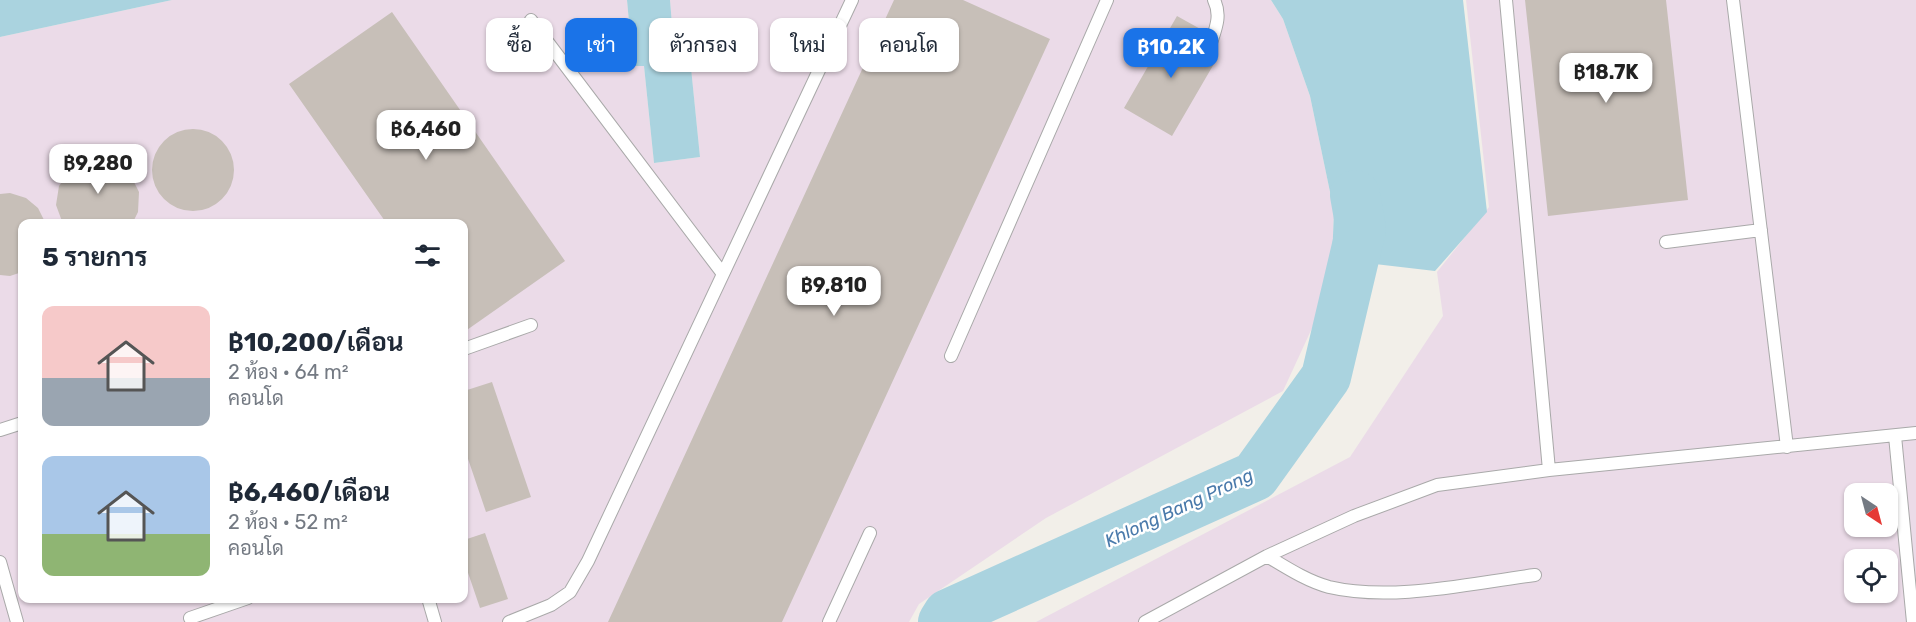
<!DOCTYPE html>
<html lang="th">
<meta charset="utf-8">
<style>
:root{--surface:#fff;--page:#f6f6f7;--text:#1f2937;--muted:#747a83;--accent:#1a73e8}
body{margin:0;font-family:Rubik,Sarabun,sans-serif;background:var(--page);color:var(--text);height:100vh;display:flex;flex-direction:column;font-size:22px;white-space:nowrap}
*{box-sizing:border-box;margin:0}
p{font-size:20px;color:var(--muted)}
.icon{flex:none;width:33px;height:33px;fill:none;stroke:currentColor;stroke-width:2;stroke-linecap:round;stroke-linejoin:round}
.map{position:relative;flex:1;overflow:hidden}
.side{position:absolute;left:18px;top:219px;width:450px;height:384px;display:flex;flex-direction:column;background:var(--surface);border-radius:12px;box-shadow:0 2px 4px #0004}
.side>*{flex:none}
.banner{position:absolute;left:486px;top:18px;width:570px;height:54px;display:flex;gap:12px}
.needle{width:39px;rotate:144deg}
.controls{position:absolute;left:1844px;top:483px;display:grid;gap:12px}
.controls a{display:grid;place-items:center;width:54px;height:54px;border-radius:12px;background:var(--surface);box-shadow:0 2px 4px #0004;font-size:30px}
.price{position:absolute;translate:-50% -51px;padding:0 14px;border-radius:12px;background:#fff;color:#222;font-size:20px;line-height:39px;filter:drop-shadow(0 2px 3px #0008)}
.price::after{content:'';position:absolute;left:50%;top:36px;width:18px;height:14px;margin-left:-9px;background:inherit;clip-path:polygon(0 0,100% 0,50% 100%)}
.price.on{background:var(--accent);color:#fff}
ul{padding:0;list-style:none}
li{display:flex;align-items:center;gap:18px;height:150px;padding:0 24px}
li span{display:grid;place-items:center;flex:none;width:168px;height:120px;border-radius:12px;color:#555}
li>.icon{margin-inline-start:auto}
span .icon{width:72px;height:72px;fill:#fffc;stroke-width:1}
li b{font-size:26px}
h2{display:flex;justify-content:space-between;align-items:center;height:72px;padding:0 24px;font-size:26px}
.pill{padding:0 21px;border-radius:12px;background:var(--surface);box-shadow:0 2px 4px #0004;font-size:21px;line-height:54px}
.pill.on{background:var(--accent);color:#fff}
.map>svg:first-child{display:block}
.industrial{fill:#ebdbe8;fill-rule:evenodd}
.water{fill:#aad3df}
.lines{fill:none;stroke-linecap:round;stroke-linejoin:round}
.river{stroke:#aad3df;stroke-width:50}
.building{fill:#c7bfb8}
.lane-casing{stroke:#a9a9a9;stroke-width:14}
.lane{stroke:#fff;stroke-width:12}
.labels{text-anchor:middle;stroke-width:5;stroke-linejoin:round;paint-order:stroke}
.water-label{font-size:18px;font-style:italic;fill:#4a7aab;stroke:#fff}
</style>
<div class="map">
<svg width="1916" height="622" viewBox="0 0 1916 622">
<rect width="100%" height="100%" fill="#f2efe9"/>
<path class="industrial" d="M172,0H627L633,66H644L654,163L700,157L690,59L675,61L670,0H1271L1283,19L1310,96L1334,211L1331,287L1283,391L1046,518L919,604L909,622H0V37ZM22,224H464V598H22Z
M1466,0H1916V622H1036L1350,457L1443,316L1437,272L1489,207ZM1854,494H1887V526H1854ZM1854,560H1887V592H1854Z"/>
<path class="water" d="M0,0H172L0,37Z
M627,0H670L675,61L690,58L700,157L654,163L644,66H633Z
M1271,0H1463L1487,212L1435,271L1332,259L1334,211L1310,96L1283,19Z"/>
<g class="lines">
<path class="river" d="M943,622L948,614L1255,476L1326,377L1361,229L1355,195"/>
</g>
<path class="building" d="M894,0H963L1050,39L782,622H608Z
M1525,0H1666L1688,200L1548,216Z
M392,12L565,261L464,332V224H387L289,84Z
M1177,16L1204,31L1193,49L1215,62L1172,136L1124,108Z
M152 170a41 41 0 1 1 82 0a41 41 0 1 1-82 0Z
M102,160L118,165L131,176L139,192L138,212L132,224H63L56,205L59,186L70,171L88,161Z
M10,193L26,198L38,208L46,224H22V272L10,276L0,275V194Z
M492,382L531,497L486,512L464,447V391Z
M485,533L508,599L480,608L464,561V540Z"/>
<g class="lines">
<defs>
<path id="lane" d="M1506,0L1549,470
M1733,0L1787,447
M531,20L723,274
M1210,46C1215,30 1222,16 1214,0
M1666,242L1761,230
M464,349L531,325
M951,356L1107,0
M0,430L22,423
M1895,436L1913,622
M1267,556C1287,568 1307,581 1329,587C1393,602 1471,583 1535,575
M0,562L17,622
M428,598L435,622
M190,618L248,598
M509,622L551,605L570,592L588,561L852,0
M829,622L870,533
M1145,622L1267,556L1354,516L1437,485L1549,470L1916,433"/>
</defs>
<use href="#lane" class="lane-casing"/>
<use href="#lane" class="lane"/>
</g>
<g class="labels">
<g class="water-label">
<text transform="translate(1179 508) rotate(-25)" y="6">Khlong Bang Prong</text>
</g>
</g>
</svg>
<div class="controls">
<a><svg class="needle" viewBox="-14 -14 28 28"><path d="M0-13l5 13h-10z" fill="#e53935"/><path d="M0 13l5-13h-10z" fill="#747a83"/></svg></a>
<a><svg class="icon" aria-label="locate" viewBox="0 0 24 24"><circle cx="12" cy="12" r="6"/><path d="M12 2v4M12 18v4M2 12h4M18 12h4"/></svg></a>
</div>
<b class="price on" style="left:1171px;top:79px">฿10.2K</b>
<b class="price" style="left:1606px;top:104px">฿18.7K</b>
<b class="price" style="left:426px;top:161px">฿6,460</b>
<b class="price" style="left:98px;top:195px">฿9,280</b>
<b class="price" style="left:834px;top:317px">฿9,810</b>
<div class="banner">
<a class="pill">ซื้อ</a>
<a class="pill on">เช่า</a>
<a class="pill">ตัวกรอง</a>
<a class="pill">ใหม่</a>
<a class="pill">คอนโด</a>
</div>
<section class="side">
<h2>5 รายการ<svg class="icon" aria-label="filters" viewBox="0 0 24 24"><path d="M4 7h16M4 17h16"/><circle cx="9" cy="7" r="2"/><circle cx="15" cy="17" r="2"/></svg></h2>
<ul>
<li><span style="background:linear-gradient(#f6c9c9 60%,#9aa5b1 0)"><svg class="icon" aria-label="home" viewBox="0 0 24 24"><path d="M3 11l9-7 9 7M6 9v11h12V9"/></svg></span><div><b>฿10,200/เดือน</b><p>2 ห้อง · 64 m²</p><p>คอนโด</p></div></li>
<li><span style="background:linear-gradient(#a9c7e8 65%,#8fb573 0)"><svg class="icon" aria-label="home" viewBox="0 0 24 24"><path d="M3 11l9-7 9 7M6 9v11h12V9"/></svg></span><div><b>฿6,460/เดือน</b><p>2 ห้อง · 52 m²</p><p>คอนโด</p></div></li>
</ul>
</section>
</div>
